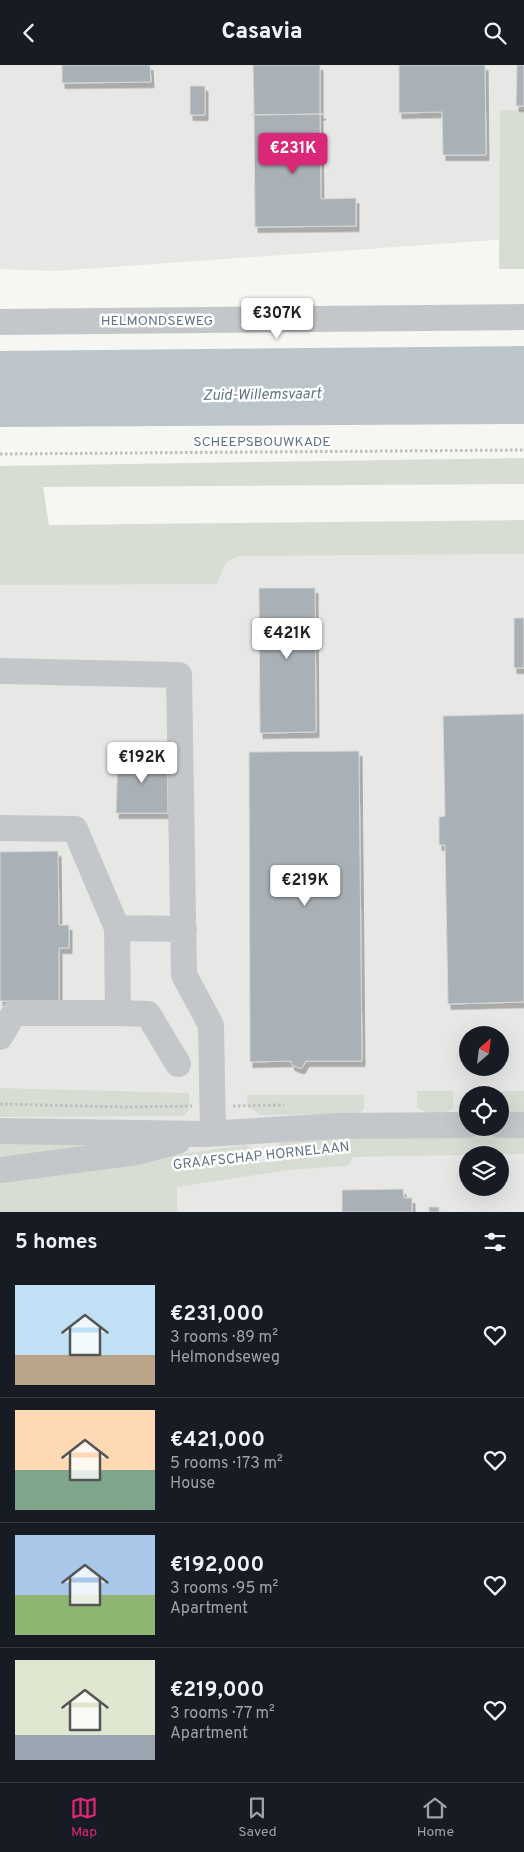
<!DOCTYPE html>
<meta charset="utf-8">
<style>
:root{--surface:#171b24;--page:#20242c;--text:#f1f3f6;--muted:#9ea1a6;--line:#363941;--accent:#db2777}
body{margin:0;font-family:Overpass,sans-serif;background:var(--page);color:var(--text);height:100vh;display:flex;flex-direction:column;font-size:19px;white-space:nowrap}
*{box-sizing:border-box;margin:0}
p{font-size:16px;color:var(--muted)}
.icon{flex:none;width:28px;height:28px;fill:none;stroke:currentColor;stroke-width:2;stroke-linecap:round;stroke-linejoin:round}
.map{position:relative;height:1147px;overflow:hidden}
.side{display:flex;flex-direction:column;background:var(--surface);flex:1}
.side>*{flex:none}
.needle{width:32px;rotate:28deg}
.controls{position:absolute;left:459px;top:961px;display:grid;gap:10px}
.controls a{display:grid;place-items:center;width:50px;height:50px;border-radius:50%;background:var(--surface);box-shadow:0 5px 20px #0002;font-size:25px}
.price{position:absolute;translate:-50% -42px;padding:0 11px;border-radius:5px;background:#fff;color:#222;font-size:16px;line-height:32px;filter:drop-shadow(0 1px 2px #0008)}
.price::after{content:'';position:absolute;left:50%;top:30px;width:15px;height:11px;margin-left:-8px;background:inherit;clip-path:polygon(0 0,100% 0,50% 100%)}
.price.current{background:var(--accent);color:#fff}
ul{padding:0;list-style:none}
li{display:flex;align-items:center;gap:15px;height:125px;padding:0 15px}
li+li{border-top:1px solid var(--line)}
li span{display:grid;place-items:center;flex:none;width:140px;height:100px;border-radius:0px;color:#555}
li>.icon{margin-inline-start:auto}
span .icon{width:60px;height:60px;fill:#fffc;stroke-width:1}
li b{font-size:21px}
h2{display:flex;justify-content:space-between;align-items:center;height:60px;padding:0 15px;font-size:21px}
header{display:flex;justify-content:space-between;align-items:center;height:65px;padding:0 15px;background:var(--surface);font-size:22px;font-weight:800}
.menu{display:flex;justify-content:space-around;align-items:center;height:70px;border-top:1px solid var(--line);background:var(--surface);font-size:14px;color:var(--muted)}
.menu a{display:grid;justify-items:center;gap:2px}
.menu .current{color:var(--accent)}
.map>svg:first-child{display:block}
.built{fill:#e7e8e6;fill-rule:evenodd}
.green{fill:#d7ddd3}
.water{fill:#bbc5ca}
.building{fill:#a9b1b7;stroke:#d7d7d5;filter:url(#shadow)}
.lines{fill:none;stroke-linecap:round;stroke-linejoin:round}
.path{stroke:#bdbfc1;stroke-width:3;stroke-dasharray:2.5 2.5;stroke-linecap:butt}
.minor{stroke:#c3c7ca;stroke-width:26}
.labels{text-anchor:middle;stroke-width:5;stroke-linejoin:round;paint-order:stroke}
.street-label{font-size:14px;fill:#647584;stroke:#fff}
.water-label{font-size:15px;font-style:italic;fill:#607781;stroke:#fff}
</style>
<header><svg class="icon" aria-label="back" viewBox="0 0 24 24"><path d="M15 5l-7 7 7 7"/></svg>Casavia<svg class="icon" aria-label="search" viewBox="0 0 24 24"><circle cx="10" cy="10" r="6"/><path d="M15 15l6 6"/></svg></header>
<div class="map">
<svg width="524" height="1147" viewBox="0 0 524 1147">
<defs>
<filter id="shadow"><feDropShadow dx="3" dy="5.5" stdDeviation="0" flood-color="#0004"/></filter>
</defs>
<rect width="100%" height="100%" fill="#f6f6f2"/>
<path class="built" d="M0,0H524V173L55,206L0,204Z
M0,467L524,470V1147H0ZM468,970H500V1002H468ZM468,1030H500V1062H468ZM468,1090H500V1122H468Z"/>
<path class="green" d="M500,45H524V204H499Z
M524,393V419L43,422L49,460L524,455V489L239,491L226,497L217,519L0,520V401Z
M0,1023L189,1028V1045L184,1051L0,1052Z
M417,1026H453V1042C444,1052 426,1050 417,1042Z
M478,1026H524V1048H500V1030H478Z
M247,1030H364V1044L358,1049L260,1050L248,1042Z
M517,1067L524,1069V1089L353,1092L350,1099L345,1101L289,1105L177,1122V1147H0V1113L246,1080L253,1085L258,1098L281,1096L276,1082L281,1076Z
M162,1071L0,1094V1072Z"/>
<path class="water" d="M524,281V359L0,362V286Z"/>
<path class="building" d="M62,0H150L151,17L62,18Z
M253,0H320V49H323L251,50L254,49Z
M399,0H485L486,90H443L442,47L399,48Z
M517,0H524V41H516Z
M190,21H205V50H190Z
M323,49L320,50L321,134L356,133V161L255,162L254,50H251Z
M259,523H315L316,667L260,668Z
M514,553H524V603H514Z
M524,649V937L448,939L445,780H439V752L445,751L443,651Z
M359,686L362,996H306L302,1003H299L292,1000L291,996L250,997L249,687Z
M118,689H167L168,748H116Z
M58,786L59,860H69V883H59V936H0V787Z
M403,1124L404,1133H412V1147H342V1125Z
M429,1142H439V1147H429Z"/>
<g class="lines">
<path class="path" d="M0,389L524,385
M0,1039L124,1042L192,1041
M233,1041L284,1040
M188,1096L222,1092"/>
<path class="minor" d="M0,257L524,252
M0,606L179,610L184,910L211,960L213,1068
M0,763L75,764L117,863L184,864
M118,948L148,949L178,999
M0,972L14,948H118L117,863
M500,1060H524
M0,1066L206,1069L337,1061L468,1060
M0,1105L137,1087L178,1076"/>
</g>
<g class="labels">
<g class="street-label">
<text x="157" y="260">HELMONDSEWEG</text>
<text x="262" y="381">SCHEEPSBOUWKADE</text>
<text transform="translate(261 1090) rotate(-6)" y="5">GRAAFSCHAP HORNELAAN</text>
</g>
<g class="water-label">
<text transform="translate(262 329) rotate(-1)" y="5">Zuid-Willemsvaart</text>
</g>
</g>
</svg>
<div class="controls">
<a><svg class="needle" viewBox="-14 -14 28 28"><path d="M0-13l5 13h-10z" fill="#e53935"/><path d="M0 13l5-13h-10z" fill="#9ea1a6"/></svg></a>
<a><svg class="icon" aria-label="locate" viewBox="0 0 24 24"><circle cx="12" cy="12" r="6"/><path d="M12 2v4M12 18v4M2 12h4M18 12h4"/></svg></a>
<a><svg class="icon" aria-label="layers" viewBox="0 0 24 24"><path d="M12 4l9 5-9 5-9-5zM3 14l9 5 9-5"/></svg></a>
</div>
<b class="price current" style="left:293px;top:110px">€231K</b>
<b class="price" style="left:277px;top:275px">€307K</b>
<b class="price" style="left:287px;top:595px">€421K</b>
<b class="price" style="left:142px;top:719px">€192K</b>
<b class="price" style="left:305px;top:842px">€219K</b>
</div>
<section class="side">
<h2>5 homes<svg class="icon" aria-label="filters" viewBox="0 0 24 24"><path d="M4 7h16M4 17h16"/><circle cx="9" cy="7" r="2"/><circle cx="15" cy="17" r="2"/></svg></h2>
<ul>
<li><span style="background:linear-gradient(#bfe0f5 70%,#b9a48a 0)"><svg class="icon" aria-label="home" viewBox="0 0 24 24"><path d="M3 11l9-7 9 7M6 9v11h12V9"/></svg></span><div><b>€231,000</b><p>3 rooms · 89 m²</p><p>Helmondseweg</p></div><svg class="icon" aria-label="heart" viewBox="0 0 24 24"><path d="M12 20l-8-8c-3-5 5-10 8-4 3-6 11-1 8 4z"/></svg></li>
<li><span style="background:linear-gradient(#ffd9b3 60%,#7fa58c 0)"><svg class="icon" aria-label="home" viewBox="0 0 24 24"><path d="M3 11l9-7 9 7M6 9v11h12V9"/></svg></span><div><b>€421,000</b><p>5 rooms · 173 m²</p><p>House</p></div><svg class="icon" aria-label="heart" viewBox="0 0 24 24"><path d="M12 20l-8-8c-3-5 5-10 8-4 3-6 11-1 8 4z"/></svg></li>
<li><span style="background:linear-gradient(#a9c7e8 60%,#8fb573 0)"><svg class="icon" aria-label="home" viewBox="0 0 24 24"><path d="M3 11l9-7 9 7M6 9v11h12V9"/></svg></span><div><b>€192,000</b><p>3 rooms · 95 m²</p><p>Apartment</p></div><svg class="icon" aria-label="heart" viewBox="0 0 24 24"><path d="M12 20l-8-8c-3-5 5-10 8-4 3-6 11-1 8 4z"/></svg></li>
<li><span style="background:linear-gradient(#dfe7d0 75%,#9aa5b1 0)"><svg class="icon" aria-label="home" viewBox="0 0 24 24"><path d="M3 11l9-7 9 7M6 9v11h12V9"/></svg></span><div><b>€219,000</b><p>3 rooms · 77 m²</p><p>Apartment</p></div><svg class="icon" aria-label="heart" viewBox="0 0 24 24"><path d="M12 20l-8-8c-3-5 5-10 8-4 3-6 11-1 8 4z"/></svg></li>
</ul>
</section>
<nav class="menu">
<a class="current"><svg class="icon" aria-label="map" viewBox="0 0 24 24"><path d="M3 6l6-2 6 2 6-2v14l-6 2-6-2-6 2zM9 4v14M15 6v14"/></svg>Map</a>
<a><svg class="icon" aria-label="saved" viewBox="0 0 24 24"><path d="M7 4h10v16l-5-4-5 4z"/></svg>Saved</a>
<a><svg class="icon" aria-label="home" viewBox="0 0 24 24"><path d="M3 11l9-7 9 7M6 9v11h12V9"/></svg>Home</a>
</nav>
